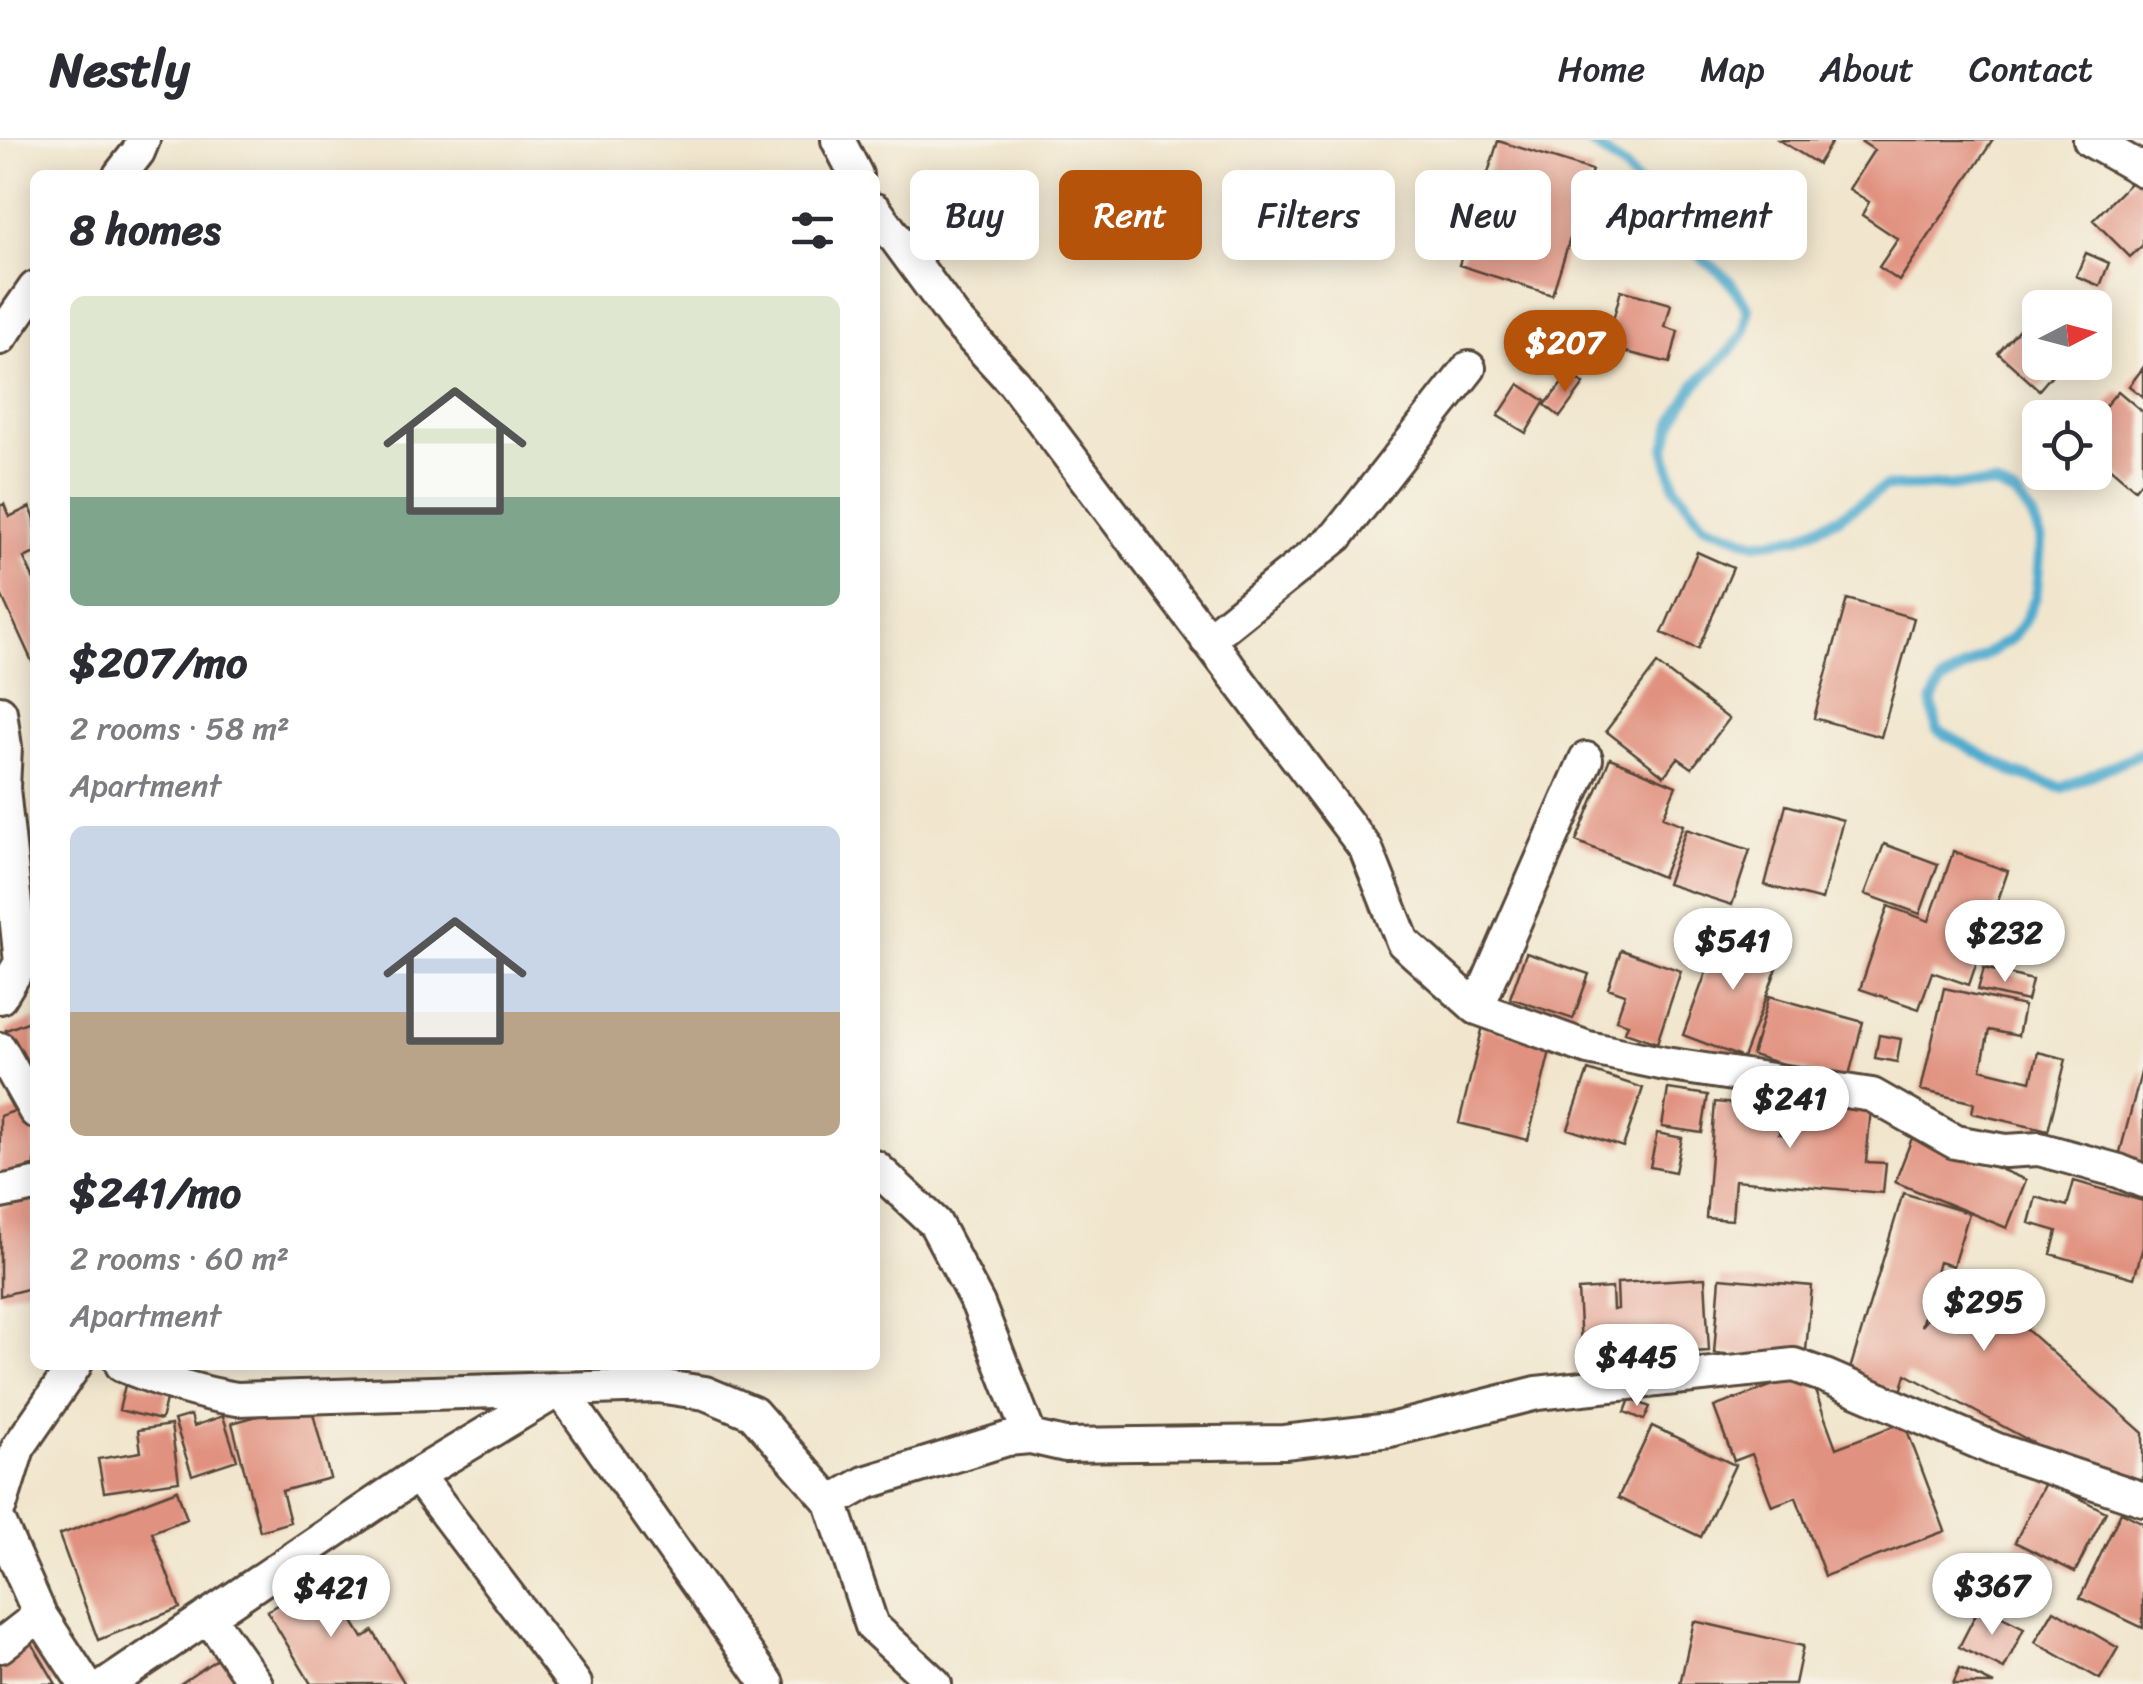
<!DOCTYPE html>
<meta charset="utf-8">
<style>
:root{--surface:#fff;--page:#f2f2f3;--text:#2b2b33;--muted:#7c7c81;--line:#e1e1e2;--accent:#b45309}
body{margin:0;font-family:Sriracha,sans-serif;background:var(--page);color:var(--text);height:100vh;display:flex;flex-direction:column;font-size:38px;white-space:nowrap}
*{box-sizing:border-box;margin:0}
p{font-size:32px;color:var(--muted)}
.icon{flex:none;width:55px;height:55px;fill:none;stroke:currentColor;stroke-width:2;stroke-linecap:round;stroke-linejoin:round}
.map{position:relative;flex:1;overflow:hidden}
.side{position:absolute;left:30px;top:30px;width:850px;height:1200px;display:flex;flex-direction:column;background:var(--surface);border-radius:15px;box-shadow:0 5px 25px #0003}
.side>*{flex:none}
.hud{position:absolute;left:910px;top:30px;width:950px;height:90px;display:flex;gap:20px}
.needle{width:65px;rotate:84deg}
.controls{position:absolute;left:2022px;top:150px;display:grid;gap:20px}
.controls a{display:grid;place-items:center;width:90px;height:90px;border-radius:15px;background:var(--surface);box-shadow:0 5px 25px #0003;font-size:50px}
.price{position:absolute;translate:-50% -85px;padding:0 22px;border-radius:35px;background:#fff;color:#222;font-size:32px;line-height:65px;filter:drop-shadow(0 2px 5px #0008)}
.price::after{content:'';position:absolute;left:50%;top:60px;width:30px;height:22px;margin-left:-15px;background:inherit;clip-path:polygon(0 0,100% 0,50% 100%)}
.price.active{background:var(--accent);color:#fff}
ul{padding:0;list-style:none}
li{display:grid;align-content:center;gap:20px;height:530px;padding:0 40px}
li span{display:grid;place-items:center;height:310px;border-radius:15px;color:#555}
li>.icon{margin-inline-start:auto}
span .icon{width:180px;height:180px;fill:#fffc;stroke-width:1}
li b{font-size:42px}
h2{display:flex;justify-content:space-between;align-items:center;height:120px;padding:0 40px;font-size:42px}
.chip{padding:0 35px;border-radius:15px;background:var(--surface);box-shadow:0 5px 25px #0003;font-size:35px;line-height:90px}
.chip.active{background:var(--accent);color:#fff}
header{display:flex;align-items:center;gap:60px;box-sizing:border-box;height:140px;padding:0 50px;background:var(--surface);border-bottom:2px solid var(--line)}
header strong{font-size:48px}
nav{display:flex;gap:55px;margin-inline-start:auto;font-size:35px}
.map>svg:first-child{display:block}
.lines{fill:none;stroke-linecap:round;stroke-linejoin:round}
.stream{stroke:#50abce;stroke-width:11}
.building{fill:#e1917f}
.street-casing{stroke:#564638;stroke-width:38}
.street{stroke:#fff;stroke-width:32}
</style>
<header>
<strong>Nestly</strong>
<nav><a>Home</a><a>Map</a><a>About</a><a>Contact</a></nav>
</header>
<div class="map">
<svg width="2143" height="1544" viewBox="0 0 2143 1544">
<rect width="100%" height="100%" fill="#f7f3e8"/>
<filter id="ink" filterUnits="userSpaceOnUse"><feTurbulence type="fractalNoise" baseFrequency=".01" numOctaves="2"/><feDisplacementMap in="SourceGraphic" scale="20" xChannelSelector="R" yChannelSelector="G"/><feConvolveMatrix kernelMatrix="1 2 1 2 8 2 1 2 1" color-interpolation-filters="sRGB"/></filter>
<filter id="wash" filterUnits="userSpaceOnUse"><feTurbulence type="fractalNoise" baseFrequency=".0048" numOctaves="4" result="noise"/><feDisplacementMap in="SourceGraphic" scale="40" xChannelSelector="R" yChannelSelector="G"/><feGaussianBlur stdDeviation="2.25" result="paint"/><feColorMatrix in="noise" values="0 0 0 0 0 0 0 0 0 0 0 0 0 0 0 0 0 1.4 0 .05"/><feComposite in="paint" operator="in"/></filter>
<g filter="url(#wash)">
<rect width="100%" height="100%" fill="#f1e6cd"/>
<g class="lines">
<path class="stream" d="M1587,0L1626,29L1665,79L1702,118L1728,139L1748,169L1745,191L1730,211L1695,245L1673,282L1665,309L1675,347L1704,384L1756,403L1799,397L1839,377L1885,347L1994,345L2016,355L2031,374L2041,398L2036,456L2025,481L2012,498L1942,542L1932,561L1937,590L2015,633L2062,648L2143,612"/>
</g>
<g id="blocks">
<path class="building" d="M1779,0H1833L1818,24Z
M1859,0H1993L1899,141L1879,127L1898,99L1862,75L1869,62L1849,49L1874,10Z
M1498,1L1592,30L1552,155L1459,125Z
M2140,33L2143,36V105L2130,117L2093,80Z
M2086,113L2109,123L2100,146L2076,136Z
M1621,150L1671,164L1665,187L1678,191L1670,223L1606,207Z
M2040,165V222H2063L2039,250L1998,213Z
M2143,228V257L2129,246Z
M1570,233L1584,244L1560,277L1545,265Z
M1519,244L1545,261L1526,293L1498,276Z
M2118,251L2143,272V339L2135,349L2095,315V278Z
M4,364L9,377L30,367L35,379V413L24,418L35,442V528L0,452V366Z
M1697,412L1733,428L1698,509L1662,493Z
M1847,459L1914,478L1881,597L1814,578Z
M1657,524L1729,579L1692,628L1678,618L1664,636L1606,591Z
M1610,618L1676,646L1663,677L1683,685L1662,737L1576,701Z
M1786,665L1843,680L1822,760L1765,745Z
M1686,689L1750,710L1732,765L1667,744Z
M1884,704L1938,724L1920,774L1865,754Z
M1953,712L2008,731L1969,845L1932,832L1919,869L1860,849L1888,766L1929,781Z
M35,725V803L23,726Z
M1722,789L1783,812L1743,918L1683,895Z
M1621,810L1681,831L1657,903L1625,892L1628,884L1616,880L1625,854L1608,848Z
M1526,813L1589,834L1573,879L1510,858Z
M1984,828L2032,840L2027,861L1978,850Z
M1944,848L2024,866L2018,896L1989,890L1981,929L2031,941L2038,912L2066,919L2048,991L1972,973L1974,963L1921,950Z
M1769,856L1863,882L1847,943L1752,915Z
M35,879V966L6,890Z
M1483,886L1552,903L1528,1000L1459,983Z
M1879,895L1901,899L1897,922L1875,918Z
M2142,929H2143V1022L2119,1016Z
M1588,930L1643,948L1623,1007L1568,989Z
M1668,949L1708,955L1702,993L1662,987Z
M1792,961L1871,968L1866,1022L1886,1023L1883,1053L1735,1040L1732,1080L1706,1078L1715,962L1781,968L1779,994L1789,995Z
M29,966L35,983V1025L0,1036V976Z
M1657,993L1682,998L1675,1032L1650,1027Z
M1914,993L2026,1040L2007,1088L1895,1042Z
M2074,1041L2143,1061V1107L2134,1138L2051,1114L2057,1091L2029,1083L2036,1057L2067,1066Z
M1903,1053L1969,1073L1953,1126L1939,1122L1921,1186L1964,1134L2143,1293V1362L1906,1234L1901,1252L1848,1236Z
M35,1057V1147L0,1156V1067Z
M1705,1138L1709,1211L1658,1214L1657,1202L1628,1204L1629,1221L1582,1224L1578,1150L1612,1148L1613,1170L1618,1169L1617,1143Z
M1720,1138L1812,1146L1805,1221L1714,1213Z
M1808,1232L1836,1308L1904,1282L1945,1391L1825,1436L1796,1357L1772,1366L1752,1314L1734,1321L1714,1267Z
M126,1241L168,1251L161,1280L119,1270Z
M1630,1259L1650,1267L1644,1280L1625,1272Z
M310,1262L330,1338L282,1351L290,1382L260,1391L232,1283Z
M191,1275L194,1286L223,1276L237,1320L192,1335L174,1280Z
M171,1285L179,1341L104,1352L98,1319L141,1312L138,1290Z
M1652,1286L1735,1325L1701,1397L1618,1358Z
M2046,1341L2106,1372L2075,1432L2015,1402Z
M177,1350L187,1379L152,1392L180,1468L98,1500L59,1395Z
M2121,1372L2143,1383V1488L2080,1458Z
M325,1436L363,1498L373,1491L405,1544H311L267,1471Z
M1980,1466L2024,1488L2004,1529L1959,1507Z
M2054,1470L2118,1508L2100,1539L2035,1502Z
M1694,1481L1803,1506L1795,1544H1680Z
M30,1500L56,1544H0V1518Z
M229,1511L251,1544H180Z
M1960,1528L1994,1544H1953Z"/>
</g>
</g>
<g filter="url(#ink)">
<use href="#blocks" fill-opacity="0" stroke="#564638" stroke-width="2.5"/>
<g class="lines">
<defs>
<path id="street" d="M838,0L856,35
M2090,0L2143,30
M120,35L138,12L143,0
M875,70L955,179L1014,243L1366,709L1403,802L1477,868L1588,908L1665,924L1872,955L1955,1002L2005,1011L2039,1009L2119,1031L2143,1041
M0,198L35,148
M1207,500L1337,396L1469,228
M0,572L5,607L3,648L21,823L0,857
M1477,868L1586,619
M0,909L35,971
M875,1027L935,1083L978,1164L1030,1297
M0,1052L35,1045
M122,1225C160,1240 197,1253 237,1259L560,1249L768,1544
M417,1335L575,1544
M831,1362L872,1486L935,1544
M0,1366L18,1308L75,1225
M0,1384L40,1475L85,1544
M208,1476L256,1544
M0,1506L40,1475
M108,1544L417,1335L560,1249L658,1246L705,1253L753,1273L831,1362L865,1343L1007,1299L1030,1297L1065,1305L1284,1302L1390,1290L1537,1253L1794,1225L1825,1236L1997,1310L2143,1359"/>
</defs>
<use href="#street" class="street-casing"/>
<use href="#street" class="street"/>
</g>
</g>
</svg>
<div class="controls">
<a><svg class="needle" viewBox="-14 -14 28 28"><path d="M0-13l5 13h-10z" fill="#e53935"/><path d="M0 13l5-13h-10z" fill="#7c7c81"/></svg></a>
<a><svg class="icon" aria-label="locate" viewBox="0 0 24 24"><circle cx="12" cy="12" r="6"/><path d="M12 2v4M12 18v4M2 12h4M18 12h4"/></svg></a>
</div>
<b class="price active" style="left:1565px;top:255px">$207</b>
<b class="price" style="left:2005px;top:845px">$232</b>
<b class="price" style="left:1733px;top:853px">$541</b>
<b class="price" style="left:1790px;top:1011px">$241</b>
<b class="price" style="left:1984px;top:1214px">$295</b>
<b class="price" style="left:1637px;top:1269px">$445</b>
<b class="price" style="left:1992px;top:1498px">$367</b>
<b class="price" style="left:331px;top:1500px">$421</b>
<div class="hud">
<a class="chip">Buy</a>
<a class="chip active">Rent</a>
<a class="chip">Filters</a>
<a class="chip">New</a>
<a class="chip">Apartment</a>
</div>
<section class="side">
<h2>8 homes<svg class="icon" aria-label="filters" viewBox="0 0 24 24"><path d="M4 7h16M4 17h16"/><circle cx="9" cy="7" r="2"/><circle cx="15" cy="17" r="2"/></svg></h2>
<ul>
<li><span style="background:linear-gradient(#dfe7d0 65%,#7fa58c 0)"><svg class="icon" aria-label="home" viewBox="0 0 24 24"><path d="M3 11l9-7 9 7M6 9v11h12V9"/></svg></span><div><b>$207/mo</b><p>2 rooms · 58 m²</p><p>Apartment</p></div></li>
<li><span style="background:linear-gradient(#c9d6e8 60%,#b9a48a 0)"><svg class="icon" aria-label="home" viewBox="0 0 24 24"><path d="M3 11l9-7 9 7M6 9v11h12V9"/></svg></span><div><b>$241/mo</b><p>2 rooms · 60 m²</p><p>Apartment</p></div></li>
</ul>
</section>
</div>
